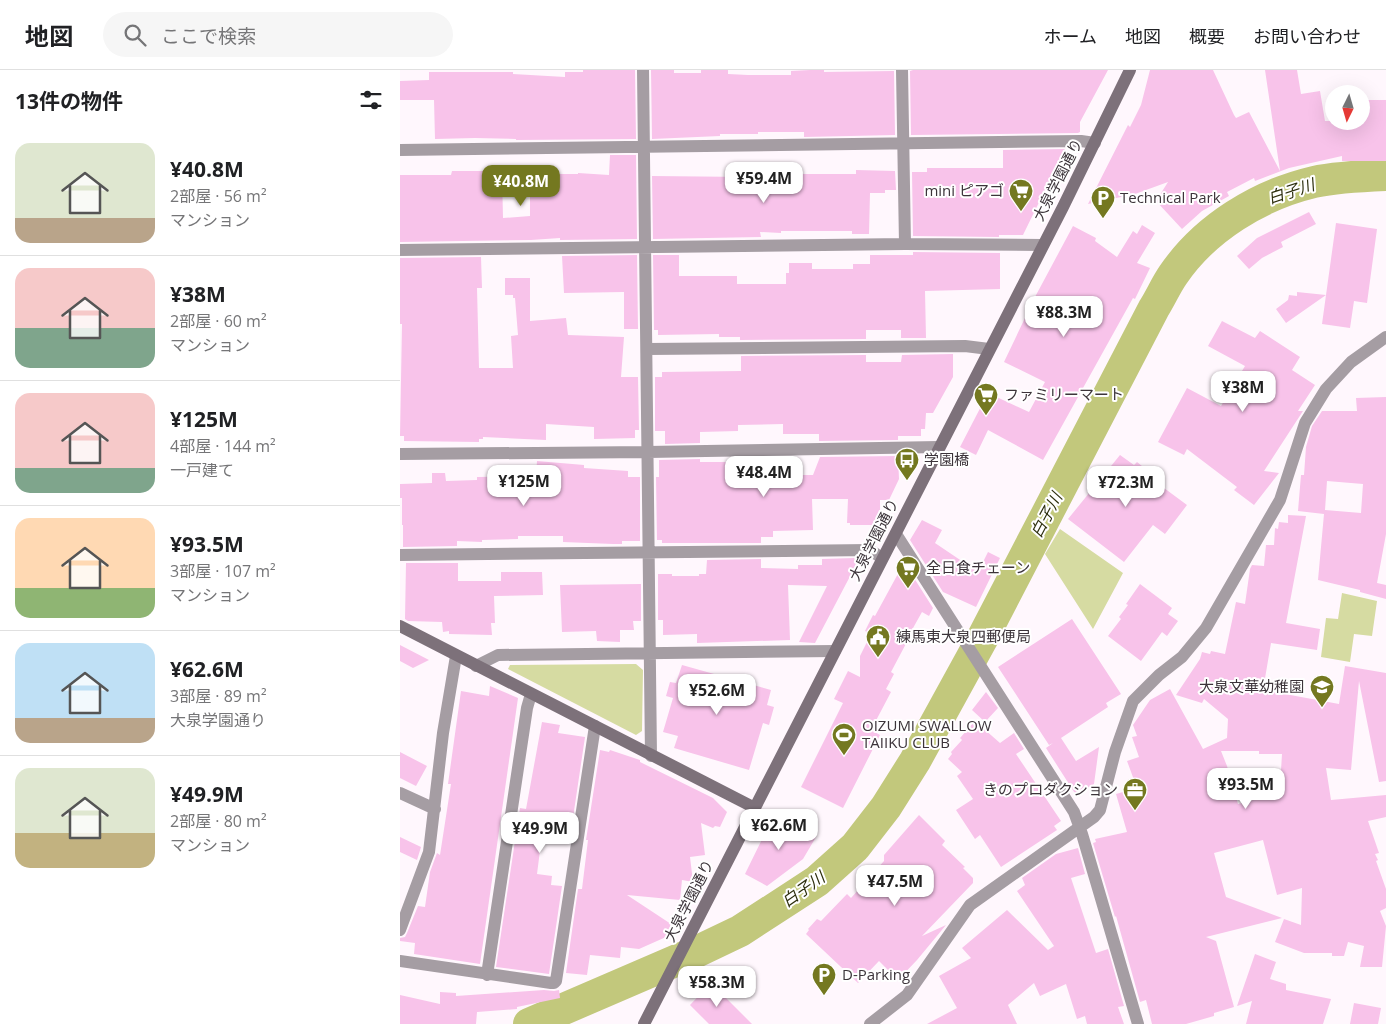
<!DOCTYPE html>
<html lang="ja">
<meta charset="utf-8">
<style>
:root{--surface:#fff;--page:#f6f6f6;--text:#202124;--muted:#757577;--line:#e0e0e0;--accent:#747820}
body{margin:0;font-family:"Open Sans","Noto Sans JP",sans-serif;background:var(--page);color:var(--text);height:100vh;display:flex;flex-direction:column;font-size:19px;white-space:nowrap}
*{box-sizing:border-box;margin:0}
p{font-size:16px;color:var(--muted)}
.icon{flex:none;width:28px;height:28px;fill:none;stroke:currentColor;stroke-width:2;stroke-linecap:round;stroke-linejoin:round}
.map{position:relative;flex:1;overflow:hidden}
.side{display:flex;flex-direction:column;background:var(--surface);width:400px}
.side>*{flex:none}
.needle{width:32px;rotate:185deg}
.fabs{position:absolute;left:925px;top:15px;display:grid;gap:10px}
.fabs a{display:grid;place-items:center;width:45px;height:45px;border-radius:50%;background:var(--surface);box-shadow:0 5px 20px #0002;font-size:25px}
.price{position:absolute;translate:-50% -42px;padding:0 11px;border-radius:10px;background:#fff;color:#222;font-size:16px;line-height:32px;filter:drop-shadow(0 1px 2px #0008)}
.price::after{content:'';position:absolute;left:50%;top:30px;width:15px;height:11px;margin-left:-8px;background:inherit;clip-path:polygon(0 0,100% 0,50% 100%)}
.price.on{background:var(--accent);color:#fff}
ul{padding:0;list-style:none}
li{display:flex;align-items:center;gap:15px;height:125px;padding:0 15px}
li+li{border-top:1px solid var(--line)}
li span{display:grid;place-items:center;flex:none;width:140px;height:100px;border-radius:15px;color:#555}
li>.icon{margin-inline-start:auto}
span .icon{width:60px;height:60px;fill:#fffc;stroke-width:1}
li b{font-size:21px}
h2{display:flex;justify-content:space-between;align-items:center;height:60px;padding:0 15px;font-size:21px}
header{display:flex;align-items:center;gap:30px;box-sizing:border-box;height:70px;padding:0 25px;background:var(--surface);border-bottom:1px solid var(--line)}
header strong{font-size:24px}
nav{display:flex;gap:28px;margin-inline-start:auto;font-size:18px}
.search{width:350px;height:45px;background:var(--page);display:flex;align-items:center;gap:12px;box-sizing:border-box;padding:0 18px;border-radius:28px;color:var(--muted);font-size:19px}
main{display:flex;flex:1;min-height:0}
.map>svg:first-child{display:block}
.green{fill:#d6dba2}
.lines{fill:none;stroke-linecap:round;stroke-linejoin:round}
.river{stroke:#c2c87c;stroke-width:32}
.building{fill:#f8c3ea;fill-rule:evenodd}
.street{stroke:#a59da3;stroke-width:12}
.secondary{stroke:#7d717a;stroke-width:12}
.labels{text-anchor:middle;stroke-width:4;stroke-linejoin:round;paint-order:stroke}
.street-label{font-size:15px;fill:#3c343a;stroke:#fff}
.poi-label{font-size:15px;fill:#3c343a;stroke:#fff;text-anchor:start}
.water-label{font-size:16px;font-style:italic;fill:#2d2f0e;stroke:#fff}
</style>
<header>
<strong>地図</strong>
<div class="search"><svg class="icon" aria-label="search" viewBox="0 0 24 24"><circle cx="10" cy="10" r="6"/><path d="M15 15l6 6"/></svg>ここで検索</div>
<nav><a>ホーム</a><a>地図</a><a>概要</a><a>お問い合わせ</a></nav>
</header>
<main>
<section class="side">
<h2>13件の物件<svg class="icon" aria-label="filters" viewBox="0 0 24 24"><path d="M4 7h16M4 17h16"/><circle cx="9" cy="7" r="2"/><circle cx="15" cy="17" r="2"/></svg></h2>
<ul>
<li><span style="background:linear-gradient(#dfe7d0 75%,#b9a48a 0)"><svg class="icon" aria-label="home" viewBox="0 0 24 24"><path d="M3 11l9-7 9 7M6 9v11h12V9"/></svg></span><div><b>¥40.8M</b><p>2部屋 · 56 m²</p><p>マンション</p></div></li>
<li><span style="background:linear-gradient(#f6c9c9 60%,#7fa58c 0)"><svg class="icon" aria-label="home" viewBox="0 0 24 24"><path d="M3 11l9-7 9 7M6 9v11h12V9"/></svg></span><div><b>¥38M</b><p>2部屋 · 60 m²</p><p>マンション</p></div></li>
<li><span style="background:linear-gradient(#f6c9c9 75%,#7fa58c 0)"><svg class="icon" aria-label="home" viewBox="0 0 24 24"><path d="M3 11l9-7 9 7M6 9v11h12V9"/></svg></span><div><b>¥125M</b><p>4部屋 · 144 m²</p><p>一戸建て</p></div></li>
<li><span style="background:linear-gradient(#ffd9b3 70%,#8fb573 0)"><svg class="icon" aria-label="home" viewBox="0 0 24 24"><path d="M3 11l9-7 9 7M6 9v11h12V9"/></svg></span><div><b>¥93.5M</b><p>3部屋 · 107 m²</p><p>マンション</p></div></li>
<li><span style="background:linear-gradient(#bfe0f5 75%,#b9a48a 0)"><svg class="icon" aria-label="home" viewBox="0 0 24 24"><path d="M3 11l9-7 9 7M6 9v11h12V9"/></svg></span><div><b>¥62.6M</b><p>3部屋 · 89 m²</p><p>大泉学園通り</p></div></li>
<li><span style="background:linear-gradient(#dfe7d0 65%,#c2b280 0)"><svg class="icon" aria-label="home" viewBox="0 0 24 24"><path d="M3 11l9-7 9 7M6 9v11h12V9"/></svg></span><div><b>¥49.9M</b><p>2部屋 · 80 m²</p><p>マンション</p></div></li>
</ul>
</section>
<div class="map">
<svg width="986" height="954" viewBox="0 0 986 954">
<rect width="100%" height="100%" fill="#fff7fd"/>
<path class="green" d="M660,459L723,503L693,559L645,484Z
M942,523L977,531L972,566L954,564L950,592L921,587L926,548L938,549Z
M236,594L243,600L242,661L236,665L108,599L110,595Z"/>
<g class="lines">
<path class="river" d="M129,954L296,882L340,861L417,811L455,777L486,737L515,691L582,569L754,238C761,227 766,215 773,205C805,158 859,125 914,112C937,107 962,106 986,105"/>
</g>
<path class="building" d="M183,0H235L236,69L116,70V69L75,68L35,69L34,30H0V11L29,10V2H113V4L165,7V2H183Z
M251,0H274V3H301V0H328V4L348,5H391V1L410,0H424V2L494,1L495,65L404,67V62H358V64H320V66L252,69Z
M513,0H708L680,52V62L678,63L511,65L510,1Z
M750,0H813L834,45L836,48L849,42L880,101L865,0H897L901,24L920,21L925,51H961V30H986V91H942V86L889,98L855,111L854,108L827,122L829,126L802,141L782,159L756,131L768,112L735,124L688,134L728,55L730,57L741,35Z
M665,79L623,165H599V167L513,166L512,102H527V98H603V80Z
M210,85H236L237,169L160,170V168L131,170L0,172V105H51L52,101H84L83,105H102L103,148L130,146V104H178V103L209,105Z
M348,98H369V101H376V104H456V100L495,101L496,120H485V123H470L469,164H452V161H381V163L360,162L361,167L253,169L252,106L348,107Z
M909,142L916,154L881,172L883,177L862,188L849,199L837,186L857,168Z
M936,153L977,159L967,233L954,231L950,258L922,254Z
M742,155L755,163L737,193L750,198L735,229L733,228L643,390L588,360L576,385L560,377L588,323L629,342L645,312L604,292L635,227L673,156L696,168L695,171L717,187L733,161L737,164Z
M513,182L600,183V219L525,221L526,268H501V260H466V269L340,270V267H319V264L258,265V260H254L253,185H279V206H337V214H386V203H389V193H412V199H453V194H470V185H513Z
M237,185L238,259H224V222L164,223L162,186Z
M81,187L82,218H77L79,298H113L111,266L118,265L115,228H113V225H105V208H130V251L166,248L168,265L224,267L221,307H238L239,360H235V368L194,369V357L146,354V370L83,367V369H79V372L4,371V366H0L2,254H0V188Z
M897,222L926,225L886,253L876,239L888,230L889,225L897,226Z
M822,251L855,268L860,261L900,287L892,300L915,315L898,341H903L864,401L879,403L854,435L834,420L837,417L787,379L784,385L758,372L787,318L821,336L845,296L808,276Z
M553,284V307L533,343H526L525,359H521V366H498V370L419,371V364H383V354L338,355V361L300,362V373L265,374V361H255V307H262V302L341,301V286L466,285V292H501L502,285Z
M986,327V464L977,513L986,515V529L960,522V520L918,510L924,444L898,441L901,405H904L906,377L912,356L922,341H957L956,328ZM927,411L963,414L961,443L925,440Z
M720,385L734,395L737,392L748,401L747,403L764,418L787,435L765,464L753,455L724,492L668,449Z
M498,386L499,409L489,430H480V449L476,455H450V453H447L448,429H412L413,460L373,461V467H361V473H262V470H257L256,407H259V390L300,389V392H328V400H358V405H413L420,387Z
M137,391L184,395V398L228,401V407H240V471H222V474H213L163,472V466H118V469L82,470V472L57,471V476L3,477V455H2V428H0V414L32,413V403H45L46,411L77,410V407L136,406Z
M888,445L906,446L886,553L920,559L917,580L871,573L863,620L939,634L945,596L986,603V711L979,712L959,611L951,700L926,698L931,730L986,725V747L968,751L979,783L975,784L978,790L976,791L986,819V838L980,841L986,856L982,897H960L964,876L948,872L944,886H932V883H904L875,872L884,849L901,855L902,818L877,825L863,770L814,783L826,827L882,848L806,867L816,871L834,937L814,943V946L786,954H752L746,930L740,932L716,846L715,847L693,773L696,772L695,769L727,762L716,724L737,718L727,691L739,687L732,667L737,666L733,655L750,630L770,619L803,679L827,668L828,649L804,629L802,633L776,625L800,589L802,582L810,584L811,581L825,584L836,532L845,534L850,499L852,495L864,496L866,475H874L875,458L878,459L879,452L888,453ZM821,681H859V684H882L880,717L871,719L873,725L838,734L827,696Z
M522,450L542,460L535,473L578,502L588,482L600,488L576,537L543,522L510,470Z
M454,488L457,493L415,573L399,572L427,516L388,515L390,570L297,573V564L263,565V550H258V504H272V506H299V504H306L307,490L361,489V498L398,499V495H422V489Z
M6,493H58V511H101V502H142L143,525L94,526L95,553H91L92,565L49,564V561L43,562L42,552L8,551L5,549Z
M500,500L514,508L533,538L529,546L522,542L508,567L509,568L491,602L494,604L486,619L491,622L471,660L480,665L443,738L401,717L443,633L434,629L448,601L460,607V586L471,564L465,561L473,545L475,546Z
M241,514V551H233L234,560H220V572L197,571L196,561L162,562L160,515Z
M740,514L772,538L768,544L778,551L767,566L762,562L741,591L708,566L721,549L719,547L728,535L726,534Z
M672,549L721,624L706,633L708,637L661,668L676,691L699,677L694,714L676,725L646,678L653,673L649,675L598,597Z
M0,575L29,590L13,598L0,591Z
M282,595L371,620L367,635L374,637L369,655L363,653L349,700L274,678L278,666L263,662L273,628L266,626L270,612L276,613Z
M90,616L118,628L80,894L14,884L15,873L0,871V868L5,867L7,863L18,836L25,837L30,802L37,783L40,785L51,714H48L61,621L89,626Z
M586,622L598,638L585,652L572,640Z
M575,651L600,673L614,663L624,679L616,684L661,751L654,756L657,760L601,797L580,765L575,769L556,740L573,729L557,706L562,702L548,689L552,684L551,682L562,670L560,668Z
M142,652L160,655L158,663L185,667L170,768L142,765L137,804L152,806L151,815L162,816L149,904L96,897L120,738L126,739Z
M200,680L209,682L210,680L240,690V692L313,728L327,742L320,757L315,756L313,758L301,753L305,785L290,787L293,812L282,810L280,830L227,825L271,854L266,867L239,879L221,877L220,888L190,885L187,905L166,903L178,819H182L188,770H186Z
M0,682L27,696L16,716L0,708Z
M374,745L416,767L403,789L367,816L345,804Z
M519,745L545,771L542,775L565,797L563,798L573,808V813L522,866L546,855L517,890L498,910L479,891L458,913L406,864L409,860L408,859L417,849L421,851L447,824L451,828L484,791V785Z
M0,767L21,777L17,790L0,782Z
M678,778L685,804L671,808L696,883L708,879L724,936L718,937L724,954H687L685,946L677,949L666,914L640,926L634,913L608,935L617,954H527L557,938L539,906L571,888L562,878L607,840L648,880L654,876L617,821L625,815L622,808L656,784Z
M855,884L876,892L870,909L886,914V920L931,929L923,954H846L852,931L837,936Z
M311,913L352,954H309L290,935Z
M144,920L154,921L159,920L160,928L117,937V939L77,942L76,954H0V925L40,934V922L56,923V926Z
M954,933L981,938L978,954H950Z"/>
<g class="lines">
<path class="street" d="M243,0L251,686
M502,0L505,174
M0,80L681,71L695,73
M0,180L505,174L643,175
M247,279L565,276L589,279
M0,384L248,382L539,377
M496,464L674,742L682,764L738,954
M0,485L470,480L482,488
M76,596L98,585L435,581
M0,723L35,739
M0,860L29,782L43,663L56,586
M0,891L151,913H154L156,911L195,656
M87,905L127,638L131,624
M470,954L507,925L570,835L694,747L700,740L715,682L733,631L759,605L782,587L806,558L880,430L905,353L926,319L951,292L986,267"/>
<path class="secondary" d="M0,556L355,738
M244,954L663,137L730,0"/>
</g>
<defs>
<symbol id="supermarket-pin" viewBox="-11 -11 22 30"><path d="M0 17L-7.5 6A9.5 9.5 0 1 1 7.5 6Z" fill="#747820" stroke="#fff"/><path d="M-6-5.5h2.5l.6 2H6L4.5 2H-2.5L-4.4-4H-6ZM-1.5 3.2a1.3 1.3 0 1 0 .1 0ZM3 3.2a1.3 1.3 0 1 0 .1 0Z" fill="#fff"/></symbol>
<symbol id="parking-pin" viewBox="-11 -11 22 30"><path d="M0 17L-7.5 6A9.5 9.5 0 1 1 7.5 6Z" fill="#747820" stroke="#fff"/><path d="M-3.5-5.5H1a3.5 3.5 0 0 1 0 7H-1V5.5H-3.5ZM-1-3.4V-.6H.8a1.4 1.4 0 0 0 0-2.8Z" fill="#fff"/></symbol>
<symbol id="bus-pin" viewBox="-11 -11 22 30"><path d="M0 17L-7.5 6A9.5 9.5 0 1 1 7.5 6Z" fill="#747820" stroke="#fff"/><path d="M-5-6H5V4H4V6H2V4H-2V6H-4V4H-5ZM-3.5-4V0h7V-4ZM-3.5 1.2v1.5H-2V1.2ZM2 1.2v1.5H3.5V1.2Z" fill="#fff"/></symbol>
<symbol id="civic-pin" viewBox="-11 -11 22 30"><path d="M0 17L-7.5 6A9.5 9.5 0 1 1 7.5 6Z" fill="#747820" stroke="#fff"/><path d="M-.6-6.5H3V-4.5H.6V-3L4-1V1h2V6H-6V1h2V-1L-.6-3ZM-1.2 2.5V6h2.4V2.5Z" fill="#fff"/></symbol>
<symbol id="school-pin" viewBox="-11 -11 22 30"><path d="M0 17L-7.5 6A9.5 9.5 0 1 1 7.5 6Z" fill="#747820" stroke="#fff"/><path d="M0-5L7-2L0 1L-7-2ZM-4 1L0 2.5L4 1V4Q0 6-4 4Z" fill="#fff"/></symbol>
<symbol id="stadium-pin" viewBox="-11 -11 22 30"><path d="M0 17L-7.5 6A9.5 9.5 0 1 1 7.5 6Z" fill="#747820" stroke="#fff"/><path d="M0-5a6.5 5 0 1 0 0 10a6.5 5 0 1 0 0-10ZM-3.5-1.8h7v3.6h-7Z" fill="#fff"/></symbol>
<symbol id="office-pin" viewBox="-11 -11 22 30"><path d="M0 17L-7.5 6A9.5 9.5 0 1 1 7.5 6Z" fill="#747820" stroke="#fff"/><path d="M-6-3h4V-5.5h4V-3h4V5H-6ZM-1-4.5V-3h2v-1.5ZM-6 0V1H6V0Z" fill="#fff"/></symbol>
</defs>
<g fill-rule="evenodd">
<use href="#supermarket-pin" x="607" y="107" width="28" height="38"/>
<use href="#parking-pin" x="689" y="114" width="28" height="38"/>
<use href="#supermarket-pin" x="572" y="311" width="28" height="38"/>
<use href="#bus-pin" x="493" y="376" width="28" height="38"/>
<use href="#supermarket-pin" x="494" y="484" width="28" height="38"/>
<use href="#civic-pin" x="464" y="553" width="28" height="38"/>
<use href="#school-pin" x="908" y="603" width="28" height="38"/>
<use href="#stadium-pin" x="430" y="651" width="28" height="38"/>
<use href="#office-pin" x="721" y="706" width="28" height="38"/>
<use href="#parking-pin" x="410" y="891" width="28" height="38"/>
</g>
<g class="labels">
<g class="street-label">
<text transform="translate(658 110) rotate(-63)" y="5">大泉学園通り</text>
<text transform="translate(474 470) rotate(-63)" y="5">大泉学園通り</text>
<text transform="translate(289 831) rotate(-63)" y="5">大泉学園通り</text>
</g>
<g class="poi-label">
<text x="604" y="126" text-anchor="end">mini ピアゴ</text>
<text x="720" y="133">Technical Park</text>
<text x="604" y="330">ファミリーマート</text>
<text x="524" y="395">学園橋</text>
<text x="526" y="503">全日食チェーン</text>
<text x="496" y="572">練馬東大泉四郵便局</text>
<text x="904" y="622" text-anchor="end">大泉文華幼稚園</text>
<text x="462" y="661">OIZUMI SWALLOW<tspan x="462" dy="17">TAIIKU CLUB</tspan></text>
<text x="718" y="725" text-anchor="end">きのプロダクション</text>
<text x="442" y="910">D-Parking</text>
</g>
<g class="water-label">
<text transform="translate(891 121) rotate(-18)" y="6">白子川</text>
<text transform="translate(646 445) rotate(-62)" y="6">白子川</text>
<text transform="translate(403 819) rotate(-35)" y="6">白子川</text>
</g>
</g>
</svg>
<div class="fabs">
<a><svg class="needle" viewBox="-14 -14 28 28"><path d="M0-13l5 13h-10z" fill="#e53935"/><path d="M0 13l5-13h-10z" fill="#757577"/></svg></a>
</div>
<b class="price" style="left:364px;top:134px">¥59.4M</b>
<b class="price on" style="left:121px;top:137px">¥40.8M</b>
<b class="price" style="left:664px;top:268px">¥88.3M</b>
<b class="price" style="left:843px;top:343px">¥38M</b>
<b class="price" style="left:364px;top:428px">¥48.4M</b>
<b class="price" style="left:124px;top:437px">¥125M</b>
<b class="price" style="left:726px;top:438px">¥72.3M</b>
<b class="price" style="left:317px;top:646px">¥52.6M</b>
<b class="price" style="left:846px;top:740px">¥93.5M</b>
<b class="price" style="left:379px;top:781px">¥62.6M</b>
<b class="price" style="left:140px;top:784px">¥49.9M</b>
<b class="price" style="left:495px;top:837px">¥47.5M</b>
<b class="price" style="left:317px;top:938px">¥58.3M</b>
</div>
</main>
